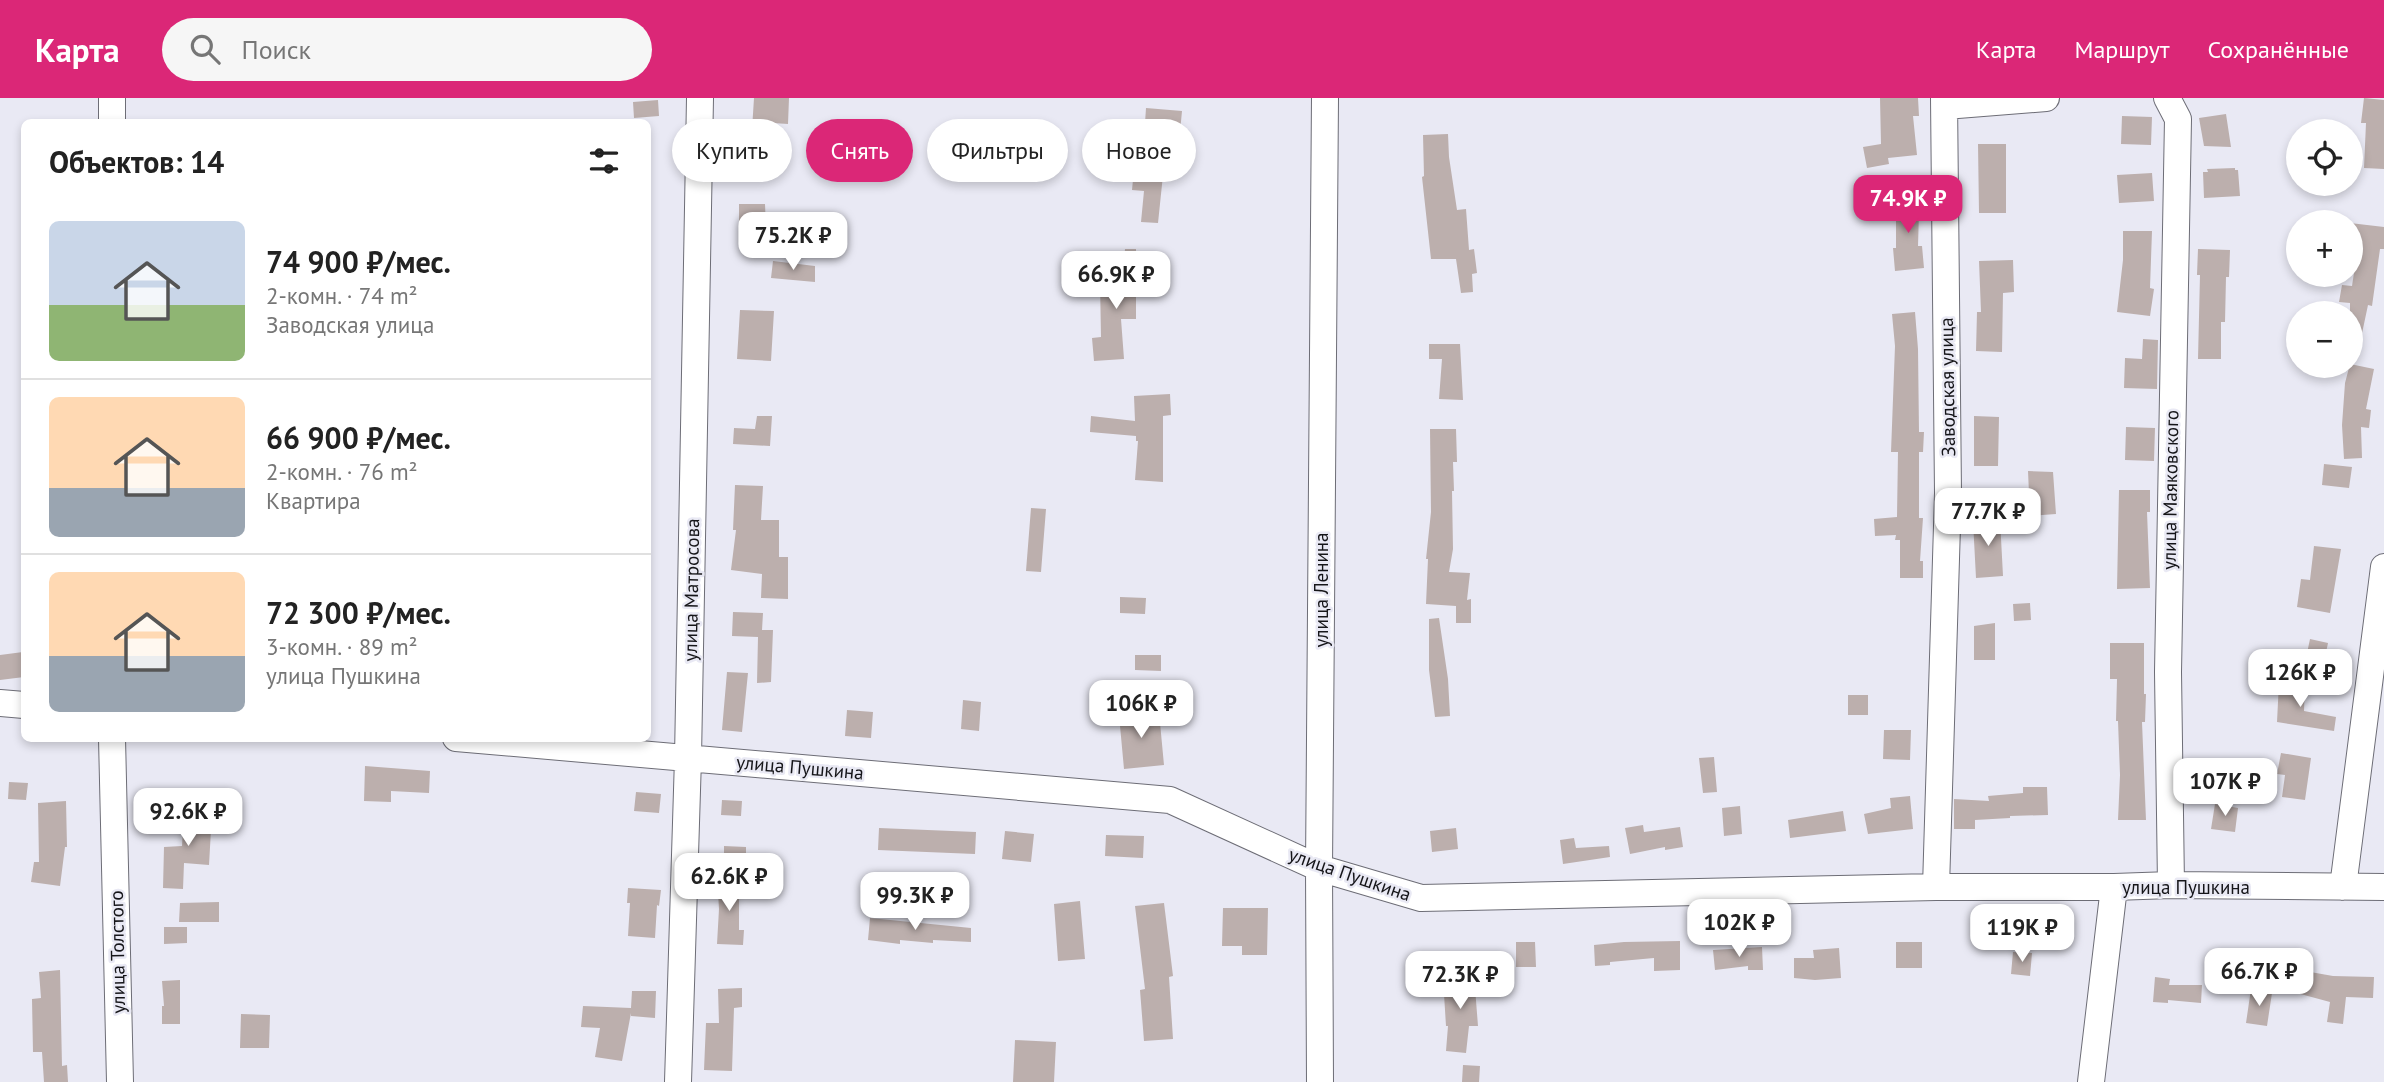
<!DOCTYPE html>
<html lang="ru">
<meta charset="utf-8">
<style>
:root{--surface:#fff;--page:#f6f6f6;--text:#222;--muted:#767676;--line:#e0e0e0;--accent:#db2777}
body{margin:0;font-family:"PT Sans",sans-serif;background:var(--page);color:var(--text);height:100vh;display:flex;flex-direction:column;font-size:26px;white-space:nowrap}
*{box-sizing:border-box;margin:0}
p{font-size:23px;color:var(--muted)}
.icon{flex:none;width:38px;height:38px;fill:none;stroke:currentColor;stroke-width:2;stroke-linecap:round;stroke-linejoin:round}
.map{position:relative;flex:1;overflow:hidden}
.drawer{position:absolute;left:21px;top:21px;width:630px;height:623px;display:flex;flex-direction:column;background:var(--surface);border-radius:10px;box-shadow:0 4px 10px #0003}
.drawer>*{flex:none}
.guide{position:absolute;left:672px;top:21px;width:665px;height:63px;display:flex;gap:14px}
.controls{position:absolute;left:2286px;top:21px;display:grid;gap:14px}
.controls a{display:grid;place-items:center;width:77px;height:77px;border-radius:50%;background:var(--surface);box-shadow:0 4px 10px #0003;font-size:35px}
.price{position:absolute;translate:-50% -60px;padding:0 16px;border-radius:14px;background:#fff;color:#222;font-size:23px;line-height:46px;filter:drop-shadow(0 2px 4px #0008)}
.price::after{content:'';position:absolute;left:50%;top:42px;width:21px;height:16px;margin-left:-10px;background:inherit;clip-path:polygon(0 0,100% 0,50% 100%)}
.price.selected{background:var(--accent);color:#fff}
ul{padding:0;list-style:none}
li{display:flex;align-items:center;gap:21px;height:175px;padding:0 28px}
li+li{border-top:2px solid var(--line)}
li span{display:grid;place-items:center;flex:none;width:196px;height:140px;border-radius:10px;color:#555}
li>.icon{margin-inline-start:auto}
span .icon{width:84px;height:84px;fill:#fffc;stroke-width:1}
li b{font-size:30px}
h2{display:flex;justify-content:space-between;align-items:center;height:84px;padding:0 28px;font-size:30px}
.tag{padding:0 24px;border-radius:32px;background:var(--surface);box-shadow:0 4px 10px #0003;font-size:24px;line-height:63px}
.tag.selected{background:var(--accent);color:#fff}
header{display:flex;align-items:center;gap:42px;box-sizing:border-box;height:98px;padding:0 35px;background:var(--accent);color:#fff}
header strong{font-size:33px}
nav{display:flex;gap:38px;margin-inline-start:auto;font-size:24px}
.search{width:490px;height:63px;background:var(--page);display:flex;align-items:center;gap:18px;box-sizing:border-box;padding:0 24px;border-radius:38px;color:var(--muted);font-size:26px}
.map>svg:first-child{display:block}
.building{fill:#bcafad}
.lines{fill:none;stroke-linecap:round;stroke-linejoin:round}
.minor-casing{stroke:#6d6d76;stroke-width:28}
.minor{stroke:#fff;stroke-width:26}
.labels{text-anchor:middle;stroke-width:5;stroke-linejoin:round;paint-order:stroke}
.street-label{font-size:19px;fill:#151519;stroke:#e9e9f4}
</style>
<header>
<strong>Карта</strong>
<div class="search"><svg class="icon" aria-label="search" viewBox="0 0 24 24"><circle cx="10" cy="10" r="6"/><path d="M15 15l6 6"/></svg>Поиск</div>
<nav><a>Карта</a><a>Маршрут</a><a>Сохранённые</a></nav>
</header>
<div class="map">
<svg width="2384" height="984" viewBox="0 0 2384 984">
<rect width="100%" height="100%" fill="#e9e9f4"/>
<path class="building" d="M754,0H789L788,26L773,25L766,68L741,64L744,46L751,47Z
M1880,0H1918L1919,18H1913L1917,57L1888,60L1889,66L1867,70L1863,49L1881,46Z
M2364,0L2384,2V71L2364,70L2366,25H2361Z
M658,2L659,18L634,20L633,4Z
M1146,10L1182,13L1180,34L1149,31L1150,76L1163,77L1158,125L1141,124L1144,93L1132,92L1135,61L1097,56L1099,41L1133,45V41H1137L1139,25H1145Z
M2226,16L2231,49L2204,48L2199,20Z
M2122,18L2152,19L2151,47L2121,46Z
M1448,36L1449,59L1457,112L1466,111L1469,152L1474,151L1477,175L1472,176L1473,194L1461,195L1456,161H1431L1422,79L1424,78L1423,37Z
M1978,46H2006V115H1979Z
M2235,70V72H2238L2240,98L2204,100L2203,74H2208L2207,71Z
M2152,75L2154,103L2119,105L2117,77Z
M1915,96L1919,114L1918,148H1922L1924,170L1895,173L1893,150H1896V100Z
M739,106H765L767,153L742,151L743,124H739Z
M2350,125L2384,129V151H2380L2372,208L2368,207L2357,259L2350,258V205L2339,204L2342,187L2352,188L2358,148L2350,147Z
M2123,133H2152L2150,190L2154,191L2150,218L2117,214L2123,162Z
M1125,151H1136V221H1121L1124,261L1094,263L1092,240L1101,239L1100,184H1122Z
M2198,151L2230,152L2229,179H2226L2225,224H2221V261H2198L2200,177H2197Z
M2013,162L2014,194L2003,195L2002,254L1976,253L1977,214H1981L1979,163Z
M773,163L815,168V184L771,180Z
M740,212L774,213L771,263L737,261Z
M1915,214L1918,251L1919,334H1924L1923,354H1919V420H1923L1920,463H1923V480H1900V442H1895L1896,437L1875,438L1874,421L1897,419L1898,354H1891L1895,248L1892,216Z
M2143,241L2158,242L2157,291L2124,290L2125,260L2142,261Z
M1429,246H1460L1463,302L1439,301L1442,261H1429Z
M2350,266L2374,271L2366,311L2371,312L2369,330L2361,329L2362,360L2344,361L2342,327L2345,285Z
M1170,296L1171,317L1163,318V384L1135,382L1138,343H1136V338L1090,334L1091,318L1135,323L1134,298Z
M757,318H772L770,348L733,346L734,330L755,331Z
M1974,318L1999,319L1998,368H1974Z
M2126,329L2155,330L2154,363L2125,362Z
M1430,331H1456L1457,364H1453L1454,393H1452L1453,451L1449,474L1470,475L1467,502L1471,501V525H1456V508L1426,506L1428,461H1426L1431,414Z
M2324,366L2352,369L2349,390L2322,387Z
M2028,373L2053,374L2056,416L2030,418Z
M735,387L763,388L761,422H779V459H788V501L761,500L762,476L731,472L736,432H733Z
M2119,392H2150V414H2147L2150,490L2117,491Z
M1031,410L1046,411L1041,474L1026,473Z
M2000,421L2003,478L1976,480L1973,423Z
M2314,448L2341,451L2330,515L2297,509L2301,481L2310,482Z
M1120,499L1146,500L1145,516L1120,515Z
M2030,505L2031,522L2014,523L2013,506Z
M733,514L763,515L762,532H773L771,584L757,585L758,539L732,538Z
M1439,520L1448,581L1450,618L1435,619L1429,572V521Z
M1995,525V562H1974V528Z
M2310,541L2328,545L2324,564L2306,560Z
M2110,545H2144V596H2146L2145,624H2142L2146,722H2118L2120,677L2118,623H2116L2117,581H2110Z
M23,554L24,579L0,582V557Z
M1135,557H1161V573L1135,572Z
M727,574L748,575L742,634L722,632Z
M2279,584L2305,585L2304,613L2336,619L2334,633L2277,624Z
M1848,597H1868V617H1848Z
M963,602L981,604L979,633L961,631Z
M847,612L873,614L871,640L845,638Z
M1159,614L1164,667L1124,671L1119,617Z
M1884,632H1911L1910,662L1883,661Z
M2281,655L2311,660L2305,702L2282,699L2285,677L2277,676Z
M1714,659L1717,694L1703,695L1699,660Z
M365,668L430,673L429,695L391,693V704L364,703Z
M9,684L28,685L26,702L8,701Z
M2023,689H2047L2048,717L2010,718V720L1975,722V731H1954V701L1989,703L1988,698L2023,695Z
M636,694L661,696L659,715L634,713Z
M1910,698L1913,731L1868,736L1864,716L1891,710L1890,700Z
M722,702L742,703L741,718L721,717Z
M66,703L67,749H65L60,788L31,784L34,764H39L38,705Z
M2215,706L2238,710L2235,734L2211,731Z
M1740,708L1742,736L1724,738L1722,710Z
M184,712L212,714L209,767L184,765L183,791L163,790L164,749L182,748Z
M1843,713L1846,733L1790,740L1788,722Z
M1643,727L1644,734L1680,729L1683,749L1665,752V749L1630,756L1625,730Z
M879,730L976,734L975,756L878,752Z
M1456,730L1458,751L1432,754L1430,733Z
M1005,733L1034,736L1031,764L1002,761Z
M1106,737L1144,738L1143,760L1105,758Z
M1574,740L1576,750L1609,748L1610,759L1563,766L1560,742Z
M724,748L746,749V767L724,766Z
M717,777L736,779L734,799H739V832H744L743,847L717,846L719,811Z
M628,790L661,792L659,808L657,807L655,840L628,838L630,805H627Z
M1080,803L1085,861L1058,863L1054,806Z
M219,804V824H179L180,805Z
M1164,805L1173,878L1169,879L1173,941L1144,943L1140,892L1145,891L1135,808Z
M1223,810H1268L1267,857H1242V848H1222Z
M870,820L971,830V844L933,842V845L900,842V846L868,842Z
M164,829H187V845L164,846Z
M1680,843V872L1654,873V860L1610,864V867L1595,868L1594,847L1624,844Z
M1516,844H1535L1536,869H1516Z
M1896,844H1922V870H1896Z
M1762,849L1763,872H1748V868L1715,872L1713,852Z
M1839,850L1841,880L1815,882L1794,880V860H1814L1813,852Z
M2013,854L2032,855L2030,878L2011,876Z
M60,872L62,968L67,967L68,984H44L42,954H33L32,901L41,900L39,874Z
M2299,872L2333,878L2374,879L2373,900L2346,899L2343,926L2327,924L2330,904L2293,894Z
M1474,877L1478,928H1469L1466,955L1446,953L1448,928H1446L1443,880Z
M2155,879L2170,881L2169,887H2202L2201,905L2168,902V905L2153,904Z
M180,882V926H162V908H164L162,883Z
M742,890V909L734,910L732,973L704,972L706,925H719L718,891Z
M2251,891L2272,895L2267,928L2246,925Z
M632,893H656L655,920L631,918V915L622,963L595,959L600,930L581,929L583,908L631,910Z
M241,916L270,917L269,950H240Z
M1015,942L1056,944L1054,984H1013Z
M1463,967L1480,968L1479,984H1462Z"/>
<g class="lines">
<defs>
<path id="minor" d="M112,0V24
M2167,0L2178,21L2168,574L2171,787
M1945,8L2046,0
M0,605L24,607
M112,640L120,984
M456,640L1170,702L1319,770L1421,800L1936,789H2114L2171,787L2384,789
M1936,789L1948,395L1944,0
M2343,789L2384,469
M678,984L688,660L700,0
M1320,984L1319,770L1325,0
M2091,984L2114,789"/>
</defs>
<use href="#minor" class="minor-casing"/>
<use href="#minor" class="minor"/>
</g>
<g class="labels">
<g class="street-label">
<text transform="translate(1947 289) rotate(-91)" y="7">Заводская улица</text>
<text transform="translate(2170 392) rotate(-89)" y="7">улица Маяковского</text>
<text transform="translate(691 492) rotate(-89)" y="7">улица Матросова</text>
<text transform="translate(1321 492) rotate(-90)" y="7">улица Ленина</text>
<text transform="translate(800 669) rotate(5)" y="7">улица Пушкина</text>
<text transform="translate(1350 776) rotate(19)" y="7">улица Пушкина</text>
<text x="2186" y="796">улица Пушкина</text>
<text transform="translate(117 854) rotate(-91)" y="7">улица Толстого</text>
</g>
</g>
</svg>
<div class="controls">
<a><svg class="icon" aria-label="locate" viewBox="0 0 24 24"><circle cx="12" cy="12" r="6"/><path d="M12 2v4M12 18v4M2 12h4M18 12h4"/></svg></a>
<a>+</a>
<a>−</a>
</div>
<b class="price selected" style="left:1908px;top:137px">74.9K ₽</b>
<b class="price" style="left:793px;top:174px">75.2K ₽</b>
<b class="price" style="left:1116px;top:213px">66.9K ₽</b>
<b class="price" style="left:1988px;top:450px">77.7K ₽</b>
<b class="price" style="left:2300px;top:611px">126K ₽</b>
<b class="price" style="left:1141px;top:642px">106K ₽</b>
<b class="price" style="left:2225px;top:720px">107K ₽</b>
<b class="price" style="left:188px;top:750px">92.6K ₽</b>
<b class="price" style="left:729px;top:815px">62.6K ₽</b>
<b class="price" style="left:915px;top:834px">99.3K ₽</b>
<b class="price" style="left:1739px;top:861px">102K ₽</b>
<b class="price" style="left:2022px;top:866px">119K ₽</b>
<b class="price" style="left:2259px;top:910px">66.7K ₽</b>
<b class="price" style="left:1460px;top:913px">72.3K ₽</b>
<div class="guide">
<a class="tag">Купить</a>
<a class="tag selected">Снять</a>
<a class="tag">Фильтры</a>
<a class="tag">Новое</a>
</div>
<section class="drawer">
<h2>Объектов: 14<svg class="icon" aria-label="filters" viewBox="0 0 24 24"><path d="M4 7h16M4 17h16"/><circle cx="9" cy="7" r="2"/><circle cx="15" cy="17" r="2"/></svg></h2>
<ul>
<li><span style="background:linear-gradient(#c9d6e8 60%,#8fb573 0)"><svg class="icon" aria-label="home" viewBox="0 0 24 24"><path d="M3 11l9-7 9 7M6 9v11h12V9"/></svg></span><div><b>74 900 ₽/мес.</b><p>2-комн. · 74 m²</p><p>Заводская улица</p></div></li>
<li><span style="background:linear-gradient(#ffd9b3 65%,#9aa5b1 0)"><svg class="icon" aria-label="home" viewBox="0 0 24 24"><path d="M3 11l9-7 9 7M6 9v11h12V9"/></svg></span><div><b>66 900 ₽/мес.</b><p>2-комн. · 76 m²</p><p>Квартира</p></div></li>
<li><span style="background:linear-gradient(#ffd9b3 60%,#9aa5b1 0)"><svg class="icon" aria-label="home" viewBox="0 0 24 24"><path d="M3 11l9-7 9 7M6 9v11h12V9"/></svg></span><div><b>72 300 ₽/мес.</b><p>3-комн. · 89 m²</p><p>улица Пушкина</p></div></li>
</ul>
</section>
</div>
